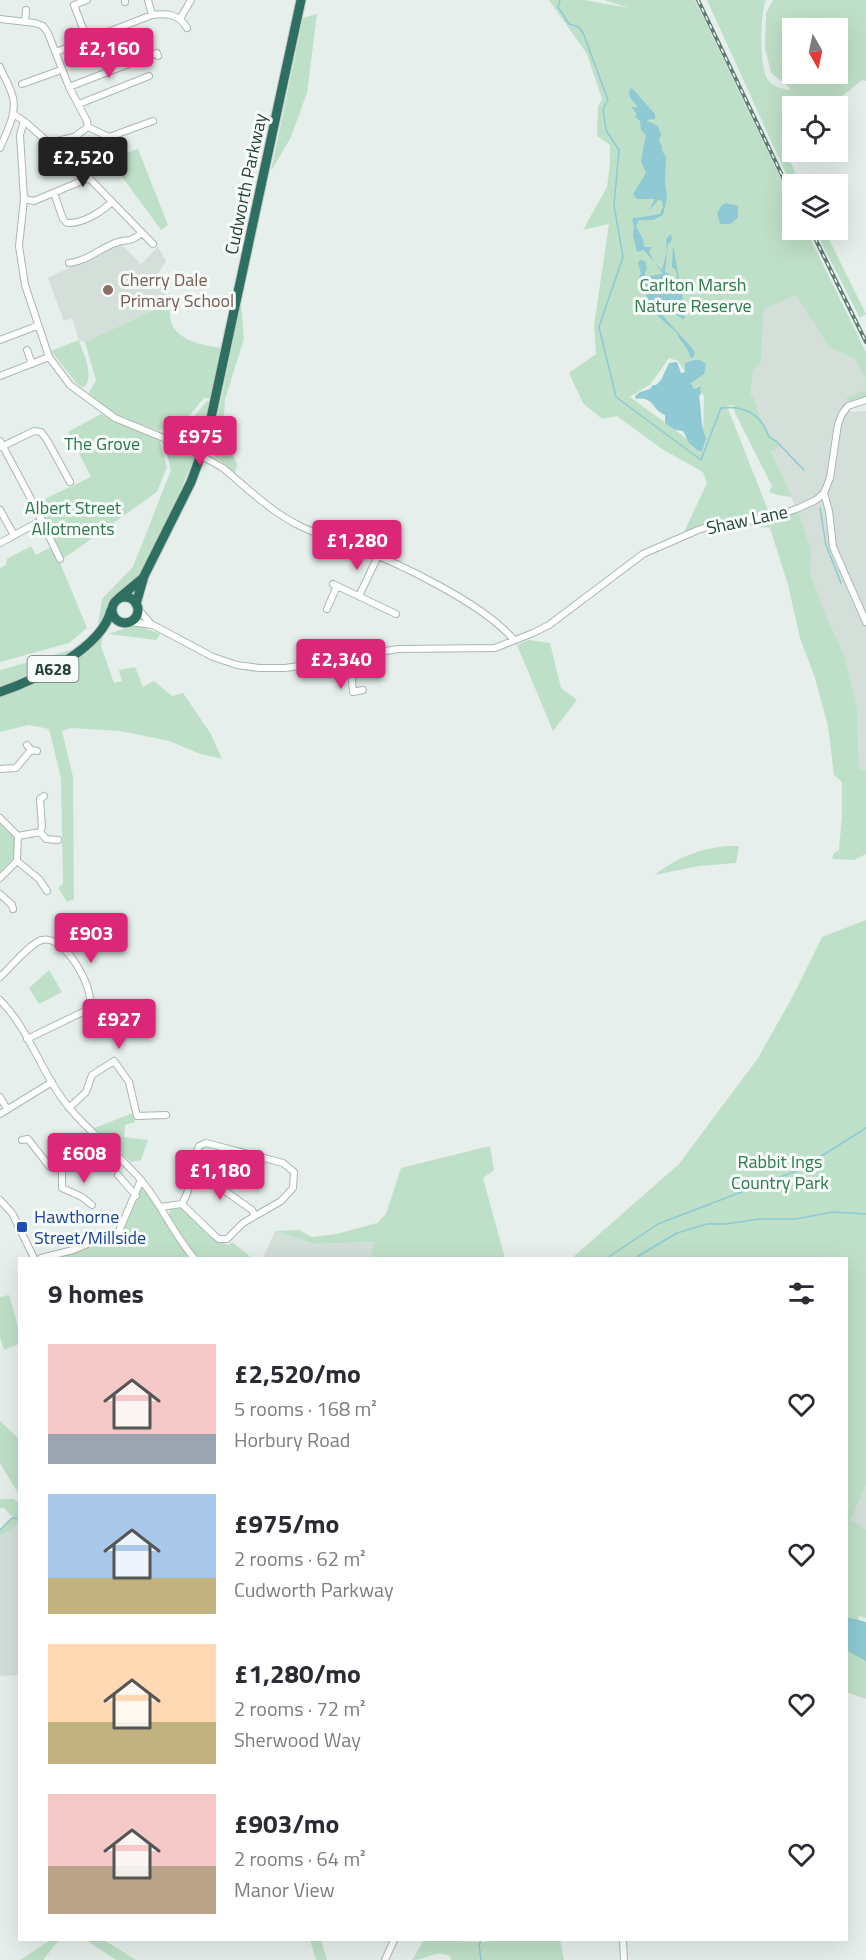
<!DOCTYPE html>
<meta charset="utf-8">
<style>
:root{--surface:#fff;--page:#f7f7f7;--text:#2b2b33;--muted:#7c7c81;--accent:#db2777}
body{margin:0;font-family:"Titillium Web",sans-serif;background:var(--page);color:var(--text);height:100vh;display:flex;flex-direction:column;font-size:22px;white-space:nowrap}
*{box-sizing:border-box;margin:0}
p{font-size:20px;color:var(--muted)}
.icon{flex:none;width:33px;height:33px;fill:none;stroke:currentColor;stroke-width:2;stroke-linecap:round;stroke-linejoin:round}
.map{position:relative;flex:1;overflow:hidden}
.details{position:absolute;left:18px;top:1257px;width:830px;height:684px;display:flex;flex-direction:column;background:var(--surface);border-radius:0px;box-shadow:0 6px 24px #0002}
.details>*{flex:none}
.needle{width:39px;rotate:171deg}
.controls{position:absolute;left:782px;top:18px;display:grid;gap:12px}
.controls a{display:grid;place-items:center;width:66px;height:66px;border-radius:0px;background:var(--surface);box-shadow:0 6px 24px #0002;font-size:30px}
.price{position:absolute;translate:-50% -51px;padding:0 14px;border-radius:6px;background:var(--accent);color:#fff;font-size:20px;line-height:39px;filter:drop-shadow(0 2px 3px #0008)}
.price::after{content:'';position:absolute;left:50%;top:36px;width:18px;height:14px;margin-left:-9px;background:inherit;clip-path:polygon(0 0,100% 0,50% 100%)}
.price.on{background:#222;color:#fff}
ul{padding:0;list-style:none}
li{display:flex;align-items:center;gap:18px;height:150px;padding:0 30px}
li span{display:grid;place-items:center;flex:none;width:168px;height:120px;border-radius:0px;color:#555}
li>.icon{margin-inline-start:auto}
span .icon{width:72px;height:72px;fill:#fffc;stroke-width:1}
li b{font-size:26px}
h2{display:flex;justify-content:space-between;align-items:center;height:72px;padding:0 30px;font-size:26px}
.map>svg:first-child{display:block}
.built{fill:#d4dfda}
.green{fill:#bfe0c8;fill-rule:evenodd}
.water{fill:#8ec9d4}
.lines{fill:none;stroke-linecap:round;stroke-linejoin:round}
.stream{stroke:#8ec9d4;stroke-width:1.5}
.minor-casing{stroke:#a8b8b2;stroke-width:8}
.highway-casing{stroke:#c2cac8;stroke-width:11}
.minor{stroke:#fff;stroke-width:6}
.highway{stroke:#2f6f62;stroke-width:9}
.rail-casing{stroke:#5f7d75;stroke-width:4}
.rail{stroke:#f7fbf9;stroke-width:1.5;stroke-dasharray:4.5;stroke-linecap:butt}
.minor-bridge-casing{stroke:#a8b8b2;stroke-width:8;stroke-linecap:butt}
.minor-bridge{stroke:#fff;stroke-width:6}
.education-dot{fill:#8d6e63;stroke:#f7fbf9;stroke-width:2}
.transit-dot{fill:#1a4fb4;stroke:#f7fbf9;stroke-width:2}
.labels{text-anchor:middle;stroke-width:6;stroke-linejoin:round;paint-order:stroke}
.shield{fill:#f7fbf9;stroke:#637a73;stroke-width:1.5}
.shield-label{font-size:16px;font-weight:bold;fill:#24423a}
.street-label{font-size:18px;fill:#24423a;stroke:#f7fbf9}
.education-label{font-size:18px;fill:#785e54;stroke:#f7fbf9;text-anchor:start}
.park-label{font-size:18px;fill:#2d7a4b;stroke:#f7fbf9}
.transit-label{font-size:18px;fill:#164399;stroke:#f7fbf9;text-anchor:start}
</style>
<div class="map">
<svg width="866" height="1960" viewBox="0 0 866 1960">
<rect width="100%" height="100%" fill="#e6efeb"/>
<path class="built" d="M120,243L141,264L158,247L166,261L157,276L169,303L85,342L79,340L72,318L64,321L48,278Z
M796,294L829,347L855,359L865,379V390L844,399L849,401L850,412L866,411V771H859L857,707L810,573L798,512L771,450L779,446L770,438L751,396L753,370L761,362L764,309Z
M275,1231L315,1244L374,1242L370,1258H263Z
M866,1485V1529L851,1520Z
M19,1524V1675L0,1676V1536Z"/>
<path class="green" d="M549,0H584L629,8L604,0H695L792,202V230H806L866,352V397L849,401L844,399L865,390V379L855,359L829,347L796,295L764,309L761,362L753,370L751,395C756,400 756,407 759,413C764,426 770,437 780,447L771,451L792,497L777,495L769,492L772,486L735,413L733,405L727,406L769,513L757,518L715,523L684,532L707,483L703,472L662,449L617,416L602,419L583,403L569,373L596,354L594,325L609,224L583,230L607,187L610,163V145L597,136L598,107L602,99L587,54ZM669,358L678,361L692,383V390L699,385L702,395H704L703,437L698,447L630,397L649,385V386Z
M707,0H766C760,13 759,68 768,80C772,86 782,89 789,90L791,89L771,73L765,48L766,13L773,0H866V81L862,80L830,106H792V139L783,147L801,184L792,185L787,176ZM837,28V74H792V28Z
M317,14L307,93L291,137L271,171L303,18Z
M138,149L168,225L161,230L109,159Z
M815,230H824L828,237L866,314L860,318Z
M169,303C170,310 170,321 173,327C184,343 205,345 221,348L211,398H204L174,434L162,429L159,431L117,415L88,394L96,380L85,342Z
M241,303L244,339L225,399L223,432L237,464L235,473L207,450L220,405Z
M79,340C83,354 96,377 83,388L77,384L51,351Z
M207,401L210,402L197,446L177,437Z
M101,414L116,422L159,439L167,467L157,492L63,559L36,503L91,477L68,432Z
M164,442L195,456L173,508L138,576L108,602L103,622L98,625L102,599L133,567L171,470Z
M798,512L811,550L810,573L826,616L845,658L857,707L859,770L866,771V854L854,860L832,859L834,853L839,850L842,815V782L834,775L828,726L815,678L800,638L788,585L770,528L738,525L767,522Z
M31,546L36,555L53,546L87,628L69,643L0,662V568L6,565L7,559Z
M136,625L160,634L156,640L108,634Z
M103,636L101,646L114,683L122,681L119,670L135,667L143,687L154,681L172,696L183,693L211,734L222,759L198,753L169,741L120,731L71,728L62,731L73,777L74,899L67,902L58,888L63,884L61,778L49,729L29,725L0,732V695L69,663Z
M529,640L550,643L561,688L577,700L553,731L517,645Z
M74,649C51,666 28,679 0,687V670Z
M0,824L15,838L16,856L0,872Z
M724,846H739L736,863L699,866L654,875C680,857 693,851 724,846Z
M866,920V1485L851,1520L866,1529V1618L858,1616L860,1622L866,1623V1699L846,1692V1258H572L679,1164L758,1058L794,994L822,937Z
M49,970L62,992L39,1004L29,988Z
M133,1113L135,1122L125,1125L124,1137L148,1140L141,1160L131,1162L94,1128Z
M490,1146L494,1170L483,1178L505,1258H370L374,1242L315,1244L275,1231L299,1230L312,1237L336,1234L377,1223L386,1214L401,1168Z
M141,1180L194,1258H41L114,1234Z
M175,1207L182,1209L216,1241L228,1245L232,1242L252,1258H198L169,1216L170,1209Z
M9,1295L19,1330V1344L4,1350L0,1337V1297Z
M0,1421L19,1439V1495L0,1463Z
M0,1499H13L20,1503L19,1524L0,1536V1529L14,1518L4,1508H0Z
M51,1940H59L43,1960H20Z
M86,1940H104L136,1960H116Z
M310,1940H321L327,1960H316Z
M424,1940L485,1942L493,1940H560L564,1960H451L450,1956C432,1949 428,1960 412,1960Z"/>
<path class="water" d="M632,88L655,114V119L646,120L658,126L661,135L659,141L662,146L661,149L666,157L665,181L667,198L663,215L653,220H639L636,226L643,239L644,247H652L649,251L654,262L662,270L667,251L666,239L671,234L672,240L668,244L665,272L671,275L666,277L667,284H675L668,286L667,290L672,293L679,288L676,270L672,267L673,245L683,300L686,307L684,320L674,313H666L662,315L692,348L695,353L693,358L690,357C689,347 679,341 677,333L650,309V305L639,278L641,273L638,263L640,260L645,261L647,269L645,272V279L649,280L650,276L663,274C661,270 646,252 643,250L637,252L633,236L634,226L632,220L634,217L636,218L660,214L663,207L662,201L659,199L648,212L655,199H637L633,194L646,173L641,161L646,135L641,130L640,121L635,117L637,114L631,107H638C633,101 627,96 630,89Z
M726,203L738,206V218L730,224H720L717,213L722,205Z
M694,360H700L706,364L704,374L691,383L694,389L700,386L701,393L699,397C702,411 700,425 706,438L702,451H699L689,443L683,431L675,430L665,423V415C651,410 655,396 636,399L635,396L640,392L650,389L653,385H656L661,380L669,363L677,362L681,373L685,372V363Z
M846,1617L866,1622V1661L846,1650Z"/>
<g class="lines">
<path class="stream" d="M560,0L558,7L569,24L579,27L584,35L608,100L603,109L606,130L619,150L614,205L623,257L599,327L616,397L701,460L721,408C745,405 761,414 769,437L776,441L804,470
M820,508L826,545L841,583
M607,1258L658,1224L801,1169L866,1128
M635,1258L677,1233L707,1224H725L760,1219H796L833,1212L866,1214
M0,1530L12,1518L20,1519
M481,1940L479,1945L481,1960"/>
<defs>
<path id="minor" d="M87,0L74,5L87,39
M125,0V2
M148,0L152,15
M0,19L35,23L43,26L48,33L69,87L87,121L88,127
M180,19L191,0
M25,22L26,10
M56,52L152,15C167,13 179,14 187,28
M0,67C4,77 11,88 13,98C17,114 6,133 0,148
M22,84L61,70
M69,87L157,53L158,56
M79,104L149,76
M13,114L24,121L20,135L24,199L19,246L25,285L49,357L70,385L115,418L188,448
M24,121L89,178L153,244
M88,127L109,137L153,121
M49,143L74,137L88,127
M54,193L63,219L67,223C83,224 101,212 112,202
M24,199L34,201L89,178
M69,263C87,261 99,249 115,243C129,238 127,244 142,233
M0,340L37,326
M27,350L32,364
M0,376L49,357
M0,441L30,497L60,559
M1,447L34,431L41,432L47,440L70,482
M223,468C246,487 269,510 296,524C314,534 333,538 352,545C398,563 483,603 514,640
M824,493L829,511L833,547L866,622
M0,510L14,535
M0,543L42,520
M333,584L396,614
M359,596L378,556
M137,608L152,625
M327,609L337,586
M130,622L153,625L213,657L237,665L259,668H285L306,665L398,649L495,648L533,633L549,625L643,554L698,530L713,525L773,517L799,508L816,500L824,493L830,478L838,424L842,414L848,406L866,400
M350,657L353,692L363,690
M27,745L31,750L37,751
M0,769L16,768L31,750
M0,818L18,836L17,861L0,878
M40,832L46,839L58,840
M18,836L40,832L42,828L40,799L44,796
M17,861L39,879L47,891
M0,894L12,905L13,909
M0,977C10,968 30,943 42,940C64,933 97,991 89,1009L27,1039
M0,1000C27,1027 39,1066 61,1097C83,1128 115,1150 140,1179C161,1203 173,1234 194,1258
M0,1097L7,1109
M69,1108L86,1092L92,1075L114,1061L129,1082L137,1116L166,1115
M0,1114L52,1082
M22,1140L28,1139L50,1167L62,1168
M62,1168V1188L82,1197L92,1205
M62,1168L64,1163L96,1136
M118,1175L136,1196
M193,1178L211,1181L252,1210L255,1216
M0,1200L12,1213L34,1258
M160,1207L182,1204L214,1235L219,1239H227L243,1223L281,1201L293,1188L294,1172L283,1163L206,1143L199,1146C189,1168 195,1181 182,1204
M41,1258L73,1250L119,1231L141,1180
M623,1940L624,1960
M385,1960L394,1940"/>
<path id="highway" d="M112 610a13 13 0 1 1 26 0a13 13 0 1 1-26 0Z
M119,598L143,578
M136,604L144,576L191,482L206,441L301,0
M0,692C35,680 102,649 111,610"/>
</defs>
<use href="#minor" class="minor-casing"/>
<use href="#highway" class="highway-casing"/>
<use href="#minor" class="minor"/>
<use href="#highway" class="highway"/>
<defs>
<path id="rail" d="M698,0L792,196
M811,230L866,342"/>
</defs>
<use href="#rail" class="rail-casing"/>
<use href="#rail" class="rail"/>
<defs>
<path id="minor-bridge" d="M188,448L223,468"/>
</defs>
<use href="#minor-bridge" class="minor-bridge-casing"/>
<use href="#minor-bridge" class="minor-bridge"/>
</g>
<circle class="education-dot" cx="108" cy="290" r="6"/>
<rect class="transit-dot" x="16" y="1221" width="12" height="12" rx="3"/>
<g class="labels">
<rect class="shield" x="27.5" y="656" width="51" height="26" rx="4.5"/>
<g class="shield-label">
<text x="53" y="675">A628</text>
</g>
<g class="street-label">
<text transform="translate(246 184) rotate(-78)" y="6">Cudworth Parkway</text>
<text transform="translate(747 520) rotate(-12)" y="6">Shaw Lane</text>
</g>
<g class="education-label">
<text x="120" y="286">Cherry Dale<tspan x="120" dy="21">Primary School</tspan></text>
</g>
<g class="park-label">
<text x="693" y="291">Carlton Marsh<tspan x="693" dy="21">Nature Reserve</tspan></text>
<text x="102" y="450">The Grove</text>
<text x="73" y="514">Albert Street<tspan x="73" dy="21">Allotments</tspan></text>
<text x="780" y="1168">Rabbit Ings<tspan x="780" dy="21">Country Park</tspan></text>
</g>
<g class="transit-label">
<text x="34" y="1223">Hawthorne<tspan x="34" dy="21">Street/Millside</tspan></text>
</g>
</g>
</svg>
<div class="controls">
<a><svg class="needle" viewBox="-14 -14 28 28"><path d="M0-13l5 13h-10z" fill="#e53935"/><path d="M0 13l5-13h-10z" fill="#7c7c81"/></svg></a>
<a><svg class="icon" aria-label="locate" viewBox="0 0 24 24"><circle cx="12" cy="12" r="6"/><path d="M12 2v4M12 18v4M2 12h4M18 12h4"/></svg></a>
<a><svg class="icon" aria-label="layers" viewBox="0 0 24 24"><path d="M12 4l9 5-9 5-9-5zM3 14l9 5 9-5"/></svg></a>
</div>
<b class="price" style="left:109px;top:79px">£2,160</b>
<b class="price on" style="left:83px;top:188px">£2,520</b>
<b class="price" style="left:200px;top:467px">£975</b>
<b class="price" style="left:357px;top:571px">£1,280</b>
<b class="price" style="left:341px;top:690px">£2,340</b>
<b class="price" style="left:91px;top:964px">£903</b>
<b class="price" style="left:119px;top:1050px">£927</b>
<b class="price" style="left:84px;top:1184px">£608</b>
<b class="price" style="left:220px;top:1201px">£1,180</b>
<section class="details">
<h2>9 homes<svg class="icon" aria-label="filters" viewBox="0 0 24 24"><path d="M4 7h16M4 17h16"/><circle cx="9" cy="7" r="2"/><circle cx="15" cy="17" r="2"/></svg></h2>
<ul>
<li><span style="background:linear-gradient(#f6c9c9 75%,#9aa5b1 0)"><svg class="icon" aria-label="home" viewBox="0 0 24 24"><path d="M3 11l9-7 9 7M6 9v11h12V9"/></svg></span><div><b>£2,520/mo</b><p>5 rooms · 168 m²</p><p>Horbury Road</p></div><svg class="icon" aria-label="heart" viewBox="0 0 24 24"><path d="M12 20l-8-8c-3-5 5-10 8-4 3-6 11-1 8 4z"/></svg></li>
<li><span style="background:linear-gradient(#a9c7e8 70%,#c2b280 0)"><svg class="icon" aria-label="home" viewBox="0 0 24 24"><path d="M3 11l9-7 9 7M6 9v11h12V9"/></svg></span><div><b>£975/mo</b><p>2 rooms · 62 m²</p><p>Cudworth Parkway</p></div><svg class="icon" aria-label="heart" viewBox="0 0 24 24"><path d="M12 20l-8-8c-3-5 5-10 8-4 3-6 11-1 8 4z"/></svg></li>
<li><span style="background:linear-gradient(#ffd9b3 65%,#c2b280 0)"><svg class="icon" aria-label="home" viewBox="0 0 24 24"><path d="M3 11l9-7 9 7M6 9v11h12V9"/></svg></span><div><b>£1,280/mo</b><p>2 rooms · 72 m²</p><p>Sherwood Way</p></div><svg class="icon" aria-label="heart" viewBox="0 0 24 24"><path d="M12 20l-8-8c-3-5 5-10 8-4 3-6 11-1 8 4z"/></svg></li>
<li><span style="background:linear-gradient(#f6c9c9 60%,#b9a48a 0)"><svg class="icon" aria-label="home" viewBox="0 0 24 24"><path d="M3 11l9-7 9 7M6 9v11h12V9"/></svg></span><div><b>£903/mo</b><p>2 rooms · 64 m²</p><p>Manor View</p></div><svg class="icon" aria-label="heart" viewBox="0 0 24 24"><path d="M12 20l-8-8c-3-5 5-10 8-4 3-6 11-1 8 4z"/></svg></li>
</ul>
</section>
</div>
